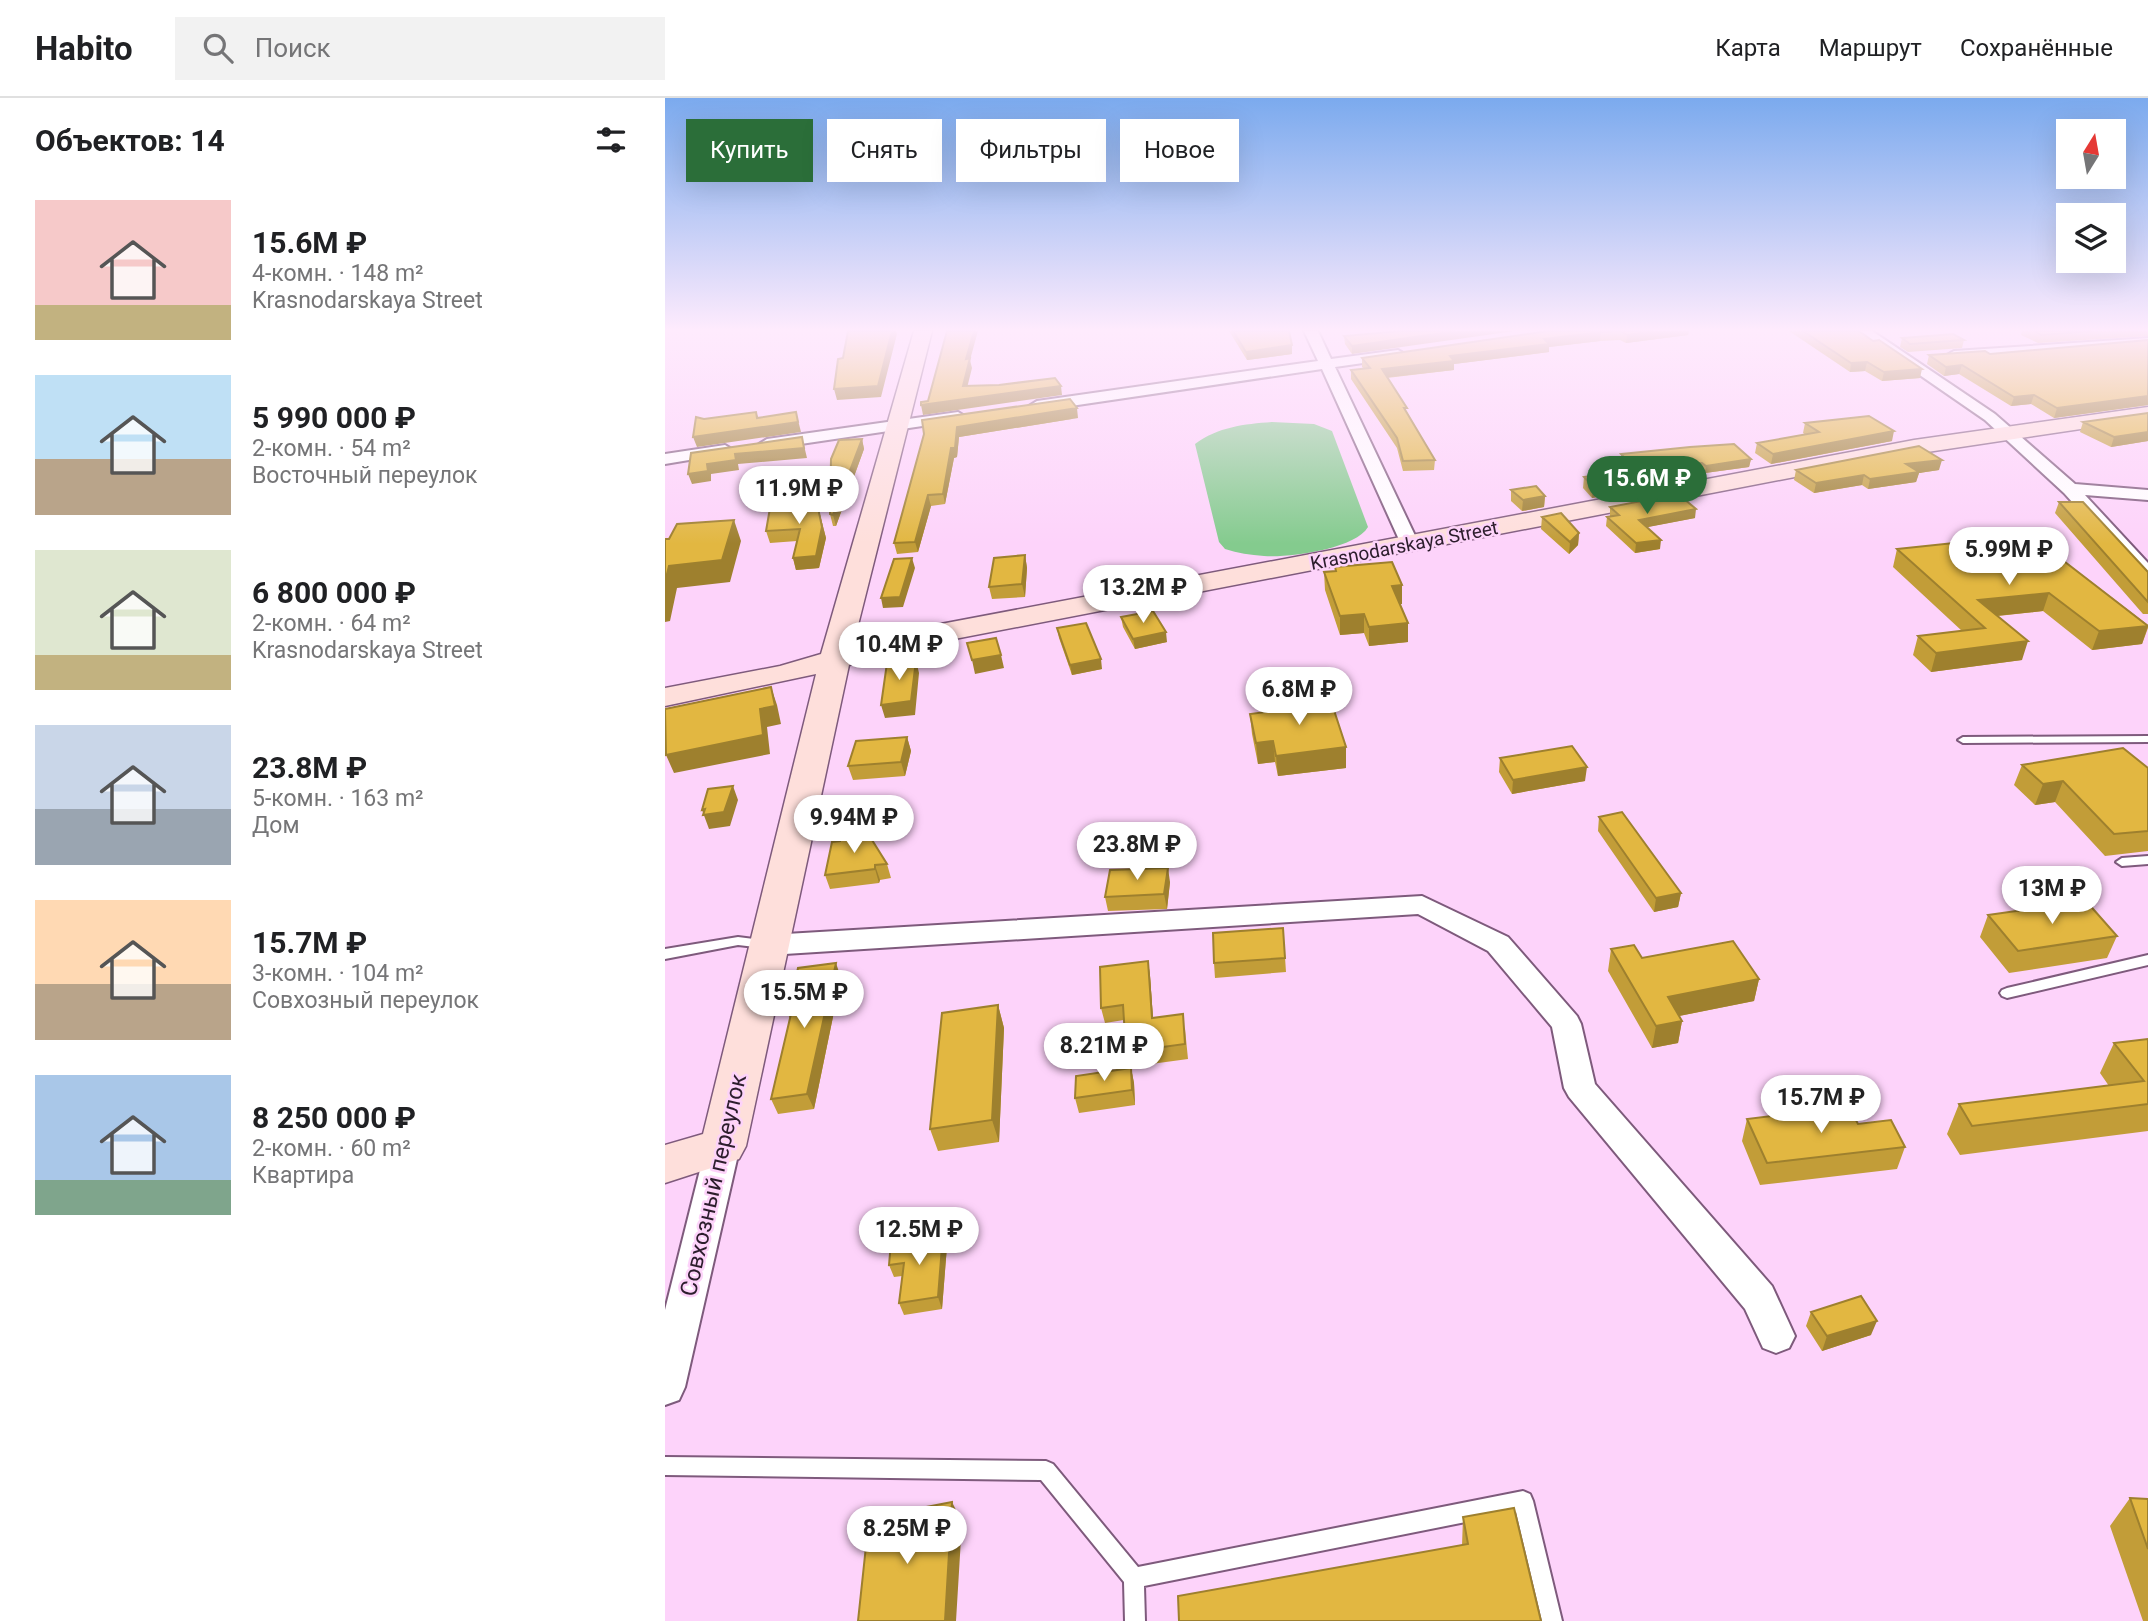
<!DOCTYPE html>
<html lang="ru">
<meta charset="utf-8">
<style>
:root{--surface:#fff;--page:#f2f2f2;--text:#202124;--muted:#757577;--line:#e0e0e0;--accent:#2b6e39}
body{margin:0;font-family:Roboto,sans-serif;background:var(--page);color:var(--text);height:100vh;display:flex;flex-direction:column;font-size:26px;white-space:nowrap}
*{box-sizing:border-box;margin:0}
p{font-size:23px;color:var(--muted)}
.icon{flex:none;width:38px;height:38px;fill:none;stroke:currentColor;stroke-width:2;stroke-linecap:round;stroke-linejoin:round}
.map{position:relative;flex:1;overflow:hidden}
.panel{display:flex;flex-direction:column;background:var(--surface);width:665px}
.panel>*{flex:none}
.guide{position:absolute;left:21px;top:21px;width:665px;height:63px;display:flex;gap:14px}
.needle{width:46px;rotate:11deg}
.tools{position:absolute;left:1391px;top:21px;display:grid;gap:14px}
.tools a{display:grid;place-items:center;width:70px;height:70px;border-radius:0px;background:var(--surface);box-shadow:0 7px 28px #0002;font-size:35px}
.price{position:absolute;translate:-50% -60px;padding:0 16px;border-radius:24px;background:#fff;color:#222;font-size:23px;line-height:46px;filter:drop-shadow(0 2px 4px #0008)}
.price::after{content:'';position:absolute;left:50%;top:42px;width:21px;height:16px;margin-left:-10px;background:inherit;clip-path:polygon(0 0,100% 0,50% 100%)}
.price.active{background:var(--accent);color:#fff}
ul{padding:0;list-style:none}
li{display:flex;align-items:center;gap:21px;height:175px;padding:0 35px}
li span{display:grid;place-items:center;flex:none;width:196px;height:140px;border-radius:0px;color:#555}
li>.icon{margin-inline-start:auto}
span .icon{width:84px;height:84px;fill:#fffc;stroke-width:1}
li b{font-size:30px}
h2{display:flex;justify-content:space-between;align-items:center;height:84px;padding:0 35px;font-size:30px}
.tag{padding:0 24px;border-radius:0px;background:var(--surface);box-shadow:0 7px 28px #0002;font-size:24px;line-height:63px}
.tag.active{background:var(--accent);color:#fff}
header{display:flex;align-items:center;gap:42px;box-sizing:border-box;height:98px;padding:0 35px;background:var(--surface);border-bottom:2px solid var(--line)}
header strong{font-size:33px}
nav{display:flex;gap:38px;margin-inline-start:auto;font-size:24px}
.search{width:490px;height:63px;background:var(--page);display:flex;align-items:center;gap:18px;box-sizing:border-box;padding:0 24px;border-radius:0px;color:var(--muted);font-size:26px}
main{display:flex;flex:1;min-height:0}
.map>svg:first-child{display:block}
.green{fill:#84cb8e}
.lines{fill:none;stroke-linecap:round;stroke-linejoin:round}
.lane-casing{stroke:#7e5a7c;stroke-width:4}
.street-casing{stroke:#7e5a7c;stroke-width:4}
.secondary-casing{stroke:#7e5a7c;stroke-width:3}
.lane{fill:#fff;fill-rule:evenodd}
.street{fill:#fff;fill-rule:evenodd}
.secondary{fill:#fedfdb;fill-rule:evenodd}
.wall{fill:#c29d38}
.shaded-wall{fill:#9e802e}
.building{fill:#e2b741;stroke:#9e802e;stroke-width:2}
.labels{text-anchor:middle;stroke-width:5;stroke-linejoin:round;paint-order:stroke}
.far-street-label{font-size:19px;fill:#2c1d2c;stroke:#fdd3fa}
.street-label{font-size:23px;fill:#2c1d2c;stroke:#fdd3fa}
</style>
<header>
<strong>Habito</strong>
<div class="search"><svg class="icon" aria-label="search" viewBox="0 0 24 24"><circle cx="10" cy="10" r="6"/><path d="M15 15l6 6"/></svg>Поиск</div>
<nav><a>Карта</a><a>Маршрут</a><a>Сохранённые</a></nav>
</header>
<main>
<section class="panel">
<h2>Объектов: 14<svg class="icon" aria-label="filters" viewBox="0 0 24 24"><path d="M4 7h16M4 17h16"/><circle cx="9" cy="7" r="2"/><circle cx="15" cy="17" r="2"/></svg></h2>
<ul>
<li><span style="background:linear-gradient(#f6c9c9 75%,#c2b280 0)"><svg class="icon" aria-label="home" viewBox="0 0 24 24"><path d="M3 11l9-7 9 7M6 9v11h12V9"/></svg></span><div><b>15.6M ₽</b><p>4-комн. · 148 m²</p><p>Krasnodarskaya Street</p></div></li>
<li><span style="background:linear-gradient(#bfe0f5 60%,#b9a48a 0)"><svg class="icon" aria-label="home" viewBox="0 0 24 24"><path d="M3 11l9-7 9 7M6 9v11h12V9"/></svg></span><div><b>5 990 000 ₽</b><p>2-комн. · 54 m²</p><p>Восточный переулок</p></div></li>
<li><span style="background:linear-gradient(#dfe7d0 75%,#c2b280 0)"><svg class="icon" aria-label="home" viewBox="0 0 24 24"><path d="M3 11l9-7 9 7M6 9v11h12V9"/></svg></span><div><b>6 800 000 ₽</b><p>2-комн. · 64 m²</p><p>Krasnodarskaya Street</p></div></li>
<li><span style="background:linear-gradient(#c9d6e8 60%,#9aa5b1 0)"><svg class="icon" aria-label="home" viewBox="0 0 24 24"><path d="M3 11l9-7 9 7M6 9v11h12V9"/></svg></span><div><b>23.8M ₽</b><p>5-комн. · 163 m²</p><p>Дом</p></div></li>
<li><span style="background:linear-gradient(#ffd9b3 60%,#b9a48a 0)"><svg class="icon" aria-label="home" viewBox="0 0 24 24"><path d="M3 11l9-7 9 7M6 9v11h12V9"/></svg></span><div><b>15.7M ₽</b><p>3-комн. · 104 m²</p><p>Совхозный переулок</p></div></li>
<li><span style="background:linear-gradient(#a9c7e8 75%,#7fa58c 0)"><svg class="icon" aria-label="home" viewBox="0 0 24 24"><path d="M3 11l9-7 9 7M6 9v11h12V9"/></svg></span><div><b>8 250 000 ₽</b><p>2-комн. · 60 m²</p><p>Квартира</p></div></li>
</ul>
</section>
<div class="map">
<svg width="1483" height="1523" viewBox="0 0 1483 1523">
<rect width="100%" height="100%" fill="#fdd3fa"/>
<path class="green" d="M607,324L649,326L667,333L703,429C690,451 624,460 599,458C585,457 573,455 560,451L554,444L530,346C553,329 579,326 607,324Z"/>
<g class="lines">
<defs>
<path id="lane" d="M1483,638V644L1298,645L1293,642L1298,639Z
M1483,758V766L1457,768L1451,764L1457,760Z
M73,839L105,843L107,846L105,849L100,850L73,847L0,861V851Z
M1483,857V867L1342,900L1337,898L1335,895L1337,892L1342,890Z
M0,1359L381,1363L388,1366L473,1469L858,1393L865,1396L868,1403L897,1523H877L851,1414L479,1488L480,1523H460L459,1484L376,1382L0,1377Z"/>
<path id="street" d="M639,233H653L666,261L733,252L740,256L733,260L670,269L754,446L752,450L745,452L736,446L657,271L372,313L364,308L372,303L653,263Z
M1191,233H1207L1330,316L1410,386L1483,392V402L1420,397L1483,465V482L1476,480L1399,395L1320,322Z
M1483,240V248L1289,261L1282,257L1289,253Z
M293,314L301,319L298,322L102,351L94,346L102,341Z
M60,347L68,352L66,355L0,366V356Z
M757,798L843,839L912,918L916,926L930,986L1107,1188L1130,1238L1124,1250L1111,1255L1098,1250L1080,1211L904,999L899,990L887,929L823,853L753,816L104,857L94,854L90,847L94,840L104,837Z
M58,1035L70,1039L75,1048L20,1289L14,1302L0,1307V1212L41,1048L46,1039Z"/>
<path id="secondary" d="M249,233H267L188,547L244,532L1249,342L1483,309V321L1249,356L248,549L184,567L81,1048L74,1061L0,1085V1047L38,1036L151,576L0,608V590L115,568L156,556Z"/>
</defs>
<use href="#lane" class="lane-casing"/>
<use href="#street" class="street-casing"/>
<use href="#secondary" class="secondary-casing"/>
<use href="#lane" class="lane"/>
<use href="#street" class="street"/>
<use href="#secondary" class="secondary"/>
</g>
<path class="wall" d="M564,233H624L627,256L582,262Z
M736,233L687,256L680,246L679,238Z
M884,233H1024L1023,237L961,245L955,242L935,243L884,249V254L789,266V272L722,280L770,362L769,372L738,373L732,350L686,281V272L699,271L697,269V260Z
M1124,233H1194L1255,280L1217,283L1200,273L1185,274Z
M1357,233H1483V238L1373,245L1356,237Z
M1237,240L1299,242L1297,250L1243,254L1235,249Z
M1483,242V307L1389,320L1366,306L1346,308L1294,276L1279,278L1262,266L1264,257L1325,256Z
M1483,315V343L1446,349L1415,334L1418,324Z
M413,320L294,339L292,359L289,360L280,406L266,408L253,454L232,456L229,445L259,336Z
M1140,325L1227,343L1106,366L1090,355L1092,345L1141,337L1138,335Z
M197,341L199,351L171,428H168L165,416Z
M956,356L1086,361L1084,369L1040,375L1036,372L993,378L992,388L927,400L918,390L919,379L965,373L956,363Z
M1131,372H1274L1254,375L1251,384L1203,391L1197,387L1149,395L1129,382Z
M846,392L880,398L879,409L857,413L846,403Z
M1394,404L1483,474V516H1478L1390,415Z
M152,405L161,440L154,470L131,472L128,460L132,443L105,445L101,433Z
M945,409L1030,420L982,429L995,451L970,455L941,428L942,419L945,418Z
M877,419L914,435L913,447L904,456L876,431Z
M1365,437L1483,527V530L1477,546L1427,552L1378,513L1333,518L1357,562L1266,574L1248,557L1253,538L1297,533L1228,469L1232,451Z
M360,457L362,470L360,499L327,501L324,489Z
M670,469L737,506H735L743,525V544L704,548L699,535L675,537L660,492L659,474L670,473Z
M456,519L502,544L470,551L458,529Z
M392,530L437,571L407,577L394,540Z
M599,607L681,670L613,678L610,664L593,666L587,636L585,616L600,614Z
M242,639L246,653L240,678L188,682L183,668Z
M835,660L920,683L847,696L834,674Z
M1357,667L1483,670V753L1440,758L1390,704L1370,707L1349,687Z
M934,719L1016,795L1013,809L989,814L933,733Z
M167,744L222,766L226,780L215,782L214,785L165,791L160,777Z
M505,784L502,811L443,813L440,799Z
M1323,817L1452,838L1442,860L1344,875L1315,839Z
M618,830L621,874L550,880L549,865Z
M946,851L977,860L1094,881L1089,903L1014,918L1017,923L1013,945L987,950L943,873Z
M483,863L485,878L488,920L520,931L523,961L464,969L461,954L459,922L440,925L436,910Z
M176,880L149,1011L113,1016L106,1001L125,921L123,916Z
M333,907L339,930L334,1044L273,1053L265,1031Z
M1483,941V1033L1295,1057L1282,1036L1294,1006L1444,988L1435,975L1449,945Z
M466,970L469,985L470,1007L414,1015L410,1000Z
M1082,1021L1193,1026L1240,1049L1232,1071L1095,1087L1077,1043Z
M278,1136L282,1148L277,1211L239,1217L234,1205L237,1178L229,1179L224,1167Z
M1146,1214L1206,1237L1157,1253L1141,1228Z
M1465,1400L1483,1401V1523H1478L1445,1428Z
M798,1419L876,1523L797,1448Z"/>
<path class="shaded-wall" d="M227,233H231L232,236L216,299L172,302L169,291Z
M309,233H313L305,262L307,270L300,298L298,288L301,261Z
M791,233H850L687,256V248Z
M988,233H1024L1023,237L961,245L962,237Z
M936,234L935,243L884,249V254L789,266V272L717,280V271L879,241Z
M627,247V256L582,262L581,254Z
M1202,264L1200,273L1185,274L1186,265Z
M1297,267L1294,276L1279,278L1281,269Z
M1257,271L1255,280L1217,283L1219,274Z
M396,288L397,297L258,317L256,307Z
M1369,297L1366,306L1346,308L1349,299Z
M1483,298V307L1389,320L1392,310Z
M412,310L413,320L294,339L292,359L289,360L280,406L278,396L286,350L292,329Z
M91,314L95,324L131,314L136,334L32,349L28,339L92,320Z
M1229,333L1227,343L1106,366L1108,356Z
M1483,334V343L1446,349L1449,339Z
M137,339L142,360L73,366L74,372L46,376V383L27,386L23,376L42,366L70,356Z
M197,341L199,351L171,428L168,417Z
M1086,361L1084,369L1040,375L1041,368Z
M1277,362L1274,372L1254,375L1251,384L1203,391L1205,381L1241,366Z
M1037,365L1036,372L993,378L992,388L927,400L928,389L973,373Z
M1199,377L1197,387L1149,395L1151,385Z
M263,397L266,408L253,454L250,444Z
M880,398L879,409L857,413L858,402Z
M152,405L161,440L154,470L131,472L128,460Z
M1031,411L1030,420L973,431L974,422Z
M69,422L76,443L65,484L12,490L5,523L0,524V484L4,468Z
M914,435L913,447L904,456L905,444Z
M996,442L995,451L970,455L971,445Z
M360,457L362,470L360,499L357,486Z
M247,460L250,470L238,509L218,510L216,500Z
M737,487V506L727,507V488Z
M1384,495L1378,513L1310,520L1313,502Z
M699,516V535L675,537V518Z
M743,525V544L704,548V529Z
M1483,528L1477,546L1427,552L1434,533Z
M501,534L502,544L470,551L468,541Z
M1363,543L1357,562L1266,574L1271,555Z
M336,557L339,570L310,576L307,562Z
M436,561L437,571L407,577L405,567Z
M251,562L254,575L250,617L220,620L216,607Z
M106,589L112,607L116,626L102,629L105,656L9,675L1,657L95,611Z
M242,639L246,653L240,678L236,664Z
M608,643L610,664L593,666L591,645Z
M681,649V670L613,678L611,658Z
M922,669L920,683L847,696L848,682Z
M1398,683L1390,704L1370,707L1378,686Z
M68,688L73,702L65,728L44,731L37,712Z
M210,767L215,782L214,785L210,771Z
M503,770L505,784L502,811L499,796Z
M1016,795L1013,809L989,814L991,800Z
M483,863L485,878L489,935L487,920Z
M171,865L176,880L149,1011L142,996Z
M1094,881L1089,903L999,921L1003,899Z
M333,907L339,930L334,1044L327,1022Z
M1017,923L1013,945L987,950L991,928Z
M466,970L469,985L470,1007L467,992Z
M278,1136L282,1148L277,1211L273,1199Z
M1212,1223L1206,1237L1157,1253L1162,1238Z
M287,1404L297,1424L291,1523H280Z"/>
<path class="building" d="M183,233H227L213,288L169,291L173,261L178,260Z
M282,233H309L301,261L305,260L298,288L334,287L390,280L396,288L256,307V304L263,303Z
M568,233H624L627,247L581,254Z
M736,233H791L687,248L679,238Z
M884,233H988L962,237L956,233L936,234L879,241L884,246L785,258L789,263L717,271L742,310H739L770,362L738,363L732,340L686,272L705,270L697,260Z
M1138,233H1194L1208,243L1214,242L1257,271L1219,274L1202,264L1186,265Z
M1369,233H1427L1376,237Z
M1288,236L1299,242L1245,246L1237,240Z
M1483,242V298L1392,310L1369,297L1349,299L1297,267L1281,269L1264,257L1320,253L1325,256Z
M405,301L412,310L292,329L290,350H286L278,396L263,397L250,444L229,445L259,336L257,322Z
M91,314L92,320L131,314L133,324L28,339L31,319L39,321Z
M1483,315V334L1449,339L1418,324Z
M1204,318L1229,333L1108,356L1092,345L1154,334L1140,325Z
M137,339L139,350L70,356L71,362L42,366L43,373L23,376L26,355Z
M197,341L168,417L165,416L166,361L174,342Z
M1069,346L1086,361L1041,368L1037,365L972,372L956,356L1025,349Z
M1254,348L1277,362L1241,366L1254,374L1205,381L1199,377L1151,385L1131,372Z
M985,370L993,377L928,389L919,379Z
M871,388L880,398L858,402L846,392Z
M1013,396L1031,411L974,422L996,442L971,445L942,419L954,417L945,409Z
M1394,404H1418L1483,474V504Z
M152,405L157,429L151,458L128,460L135,431L101,433L105,410Z
M896,415L914,435L905,444L877,419Z
M69,422L57,462L4,468L0,484V441H4L12,426Z
M1365,437L1483,528L1434,533L1384,495L1313,502L1363,543L1271,555L1253,538L1320,530L1232,451Z
M360,457L357,486L324,489L329,460Z
M247,460L235,499L216,500L229,461Z
M727,464L737,487L727,488L743,525L704,529L699,516L675,518L659,474L671,473L670,469Z
M488,513L501,534L468,541L456,519Z
M421,525L436,561L405,567L392,530Z
M331,540L336,557L307,562L302,545Z
M251,562L246,603L216,607L222,565Z
M106,589L110,608L95,611L98,637L1,657L0,611Z
M665,600L681,649L611,658L608,643L591,645L585,616L601,614L599,607Z
M242,639L236,664L183,668L191,643Z
M907,648L922,669L848,682L835,660Z
M1458,650L1483,670V733L1449,736L1398,683L1378,686L1357,667Z
M68,688L59,714L38,717L40,711L37,712L43,691Z
M957,714L1016,795L991,800L934,719Z
M202,734L222,766L210,767V771L160,777L167,744L175,743L176,737Z
M503,770L499,796L440,799L445,772Z
M1421,803L1452,838L1353,853L1323,817Z
M618,830L620,860L549,865L548,835Z
M1068,843L1094,881L1003,899L1017,923L991,928L946,851L969,847L977,860Z
M483,863L487,920L518,916L520,946L461,954L458,907L436,910L435,869Z
M171,865L142,996L106,1001L126,916H123L133,870Z
M333,907L327,1022L265,1031L277,915Z
M1483,941V1006L1307,1028L1294,1006L1479,983L1449,945Z
M466,970L467,992L410,1000L411,978Z
M1184,1009L1193,1026L1226,1022L1240,1049L1102,1065L1082,1021Z
M278,1136L273,1199L234,1205L239,1165L224,1167L226,1144Z
M1196,1198L1212,1223L1162,1238L1146,1214Z
M1465,1400L1483,1401V1451Z
M287,1404L280,1523H193L204,1420Z
M849,1410L876,1523H514L513,1498L803,1446L798,1419Z"/>
<linearGradient id="sky" x2="0" y2="1"><stop stop-color="#7baaee"/><stop offset="0.52" stop-color="#feebfd"/><stop offset="1" stop-color="#feebfd" stop-opacity="0"/></linearGradient>
<rect width="1483" height="446" fill="url(#sky)"/>
<g class="labels">
<g class="far-street-label">
<text transform="translate(739 447) rotate(-11)" y="7">Krasnodarskaya Street</text>
</g>
<g class="street-label">
<text transform="translate(48 1087) rotate(-77)" y="8">Совхозный переулок</text>
</g>
</g>
</svg>
<div class="tools">
<a><svg class="needle" viewBox="-14 -14 28 28"><path d="M0-13l5 13h-10z" fill="#e53935"/><path d="M0 13l5-13h-10z" fill="#757577"/></svg></a>
<a><svg class="icon" aria-label="layers" viewBox="0 0 24 24"><path d="M12 4l9 5-9 5-9-5zM3 14l9 5 9-5"/></svg></a>
</div>
<b class="price active" style="left:982px;top:418px">15.6M ₽</b>
<b class="price" style="left:134px;top:428px">11.9M ₽</b>
<b class="price" style="left:1344px;top:489px">5.99M ₽</b>
<b class="price" style="left:478px;top:527px">13.2M ₽</b>
<b class="price" style="left:234px;top:584px">10.4M ₽</b>
<b class="price" style="left:634px;top:629px">6.8M ₽</b>
<b class="price" style="left:189px;top:757px">9.94M ₽</b>
<b class="price" style="left:472px;top:784px">23.8M ₽</b>
<b class="price" style="left:1387px;top:828px">13M ₽</b>
<b class="price" style="left:139px;top:932px">15.5M ₽</b>
<b class="price" style="left:439px;top:985px">8.21M ₽</b>
<b class="price" style="left:1156px;top:1037px">15.7M ₽</b>
<b class="price" style="left:254px;top:1169px">12.5M ₽</b>
<b class="price" style="left:242px;top:1468px">8.25M ₽</b>
<div class="guide">
<a class="tag active">Купить</a>
<a class="tag">Снять</a>
<a class="tag">Фильтры</a>
<a class="tag">Новое</a>
</div>
</div>
</main>
